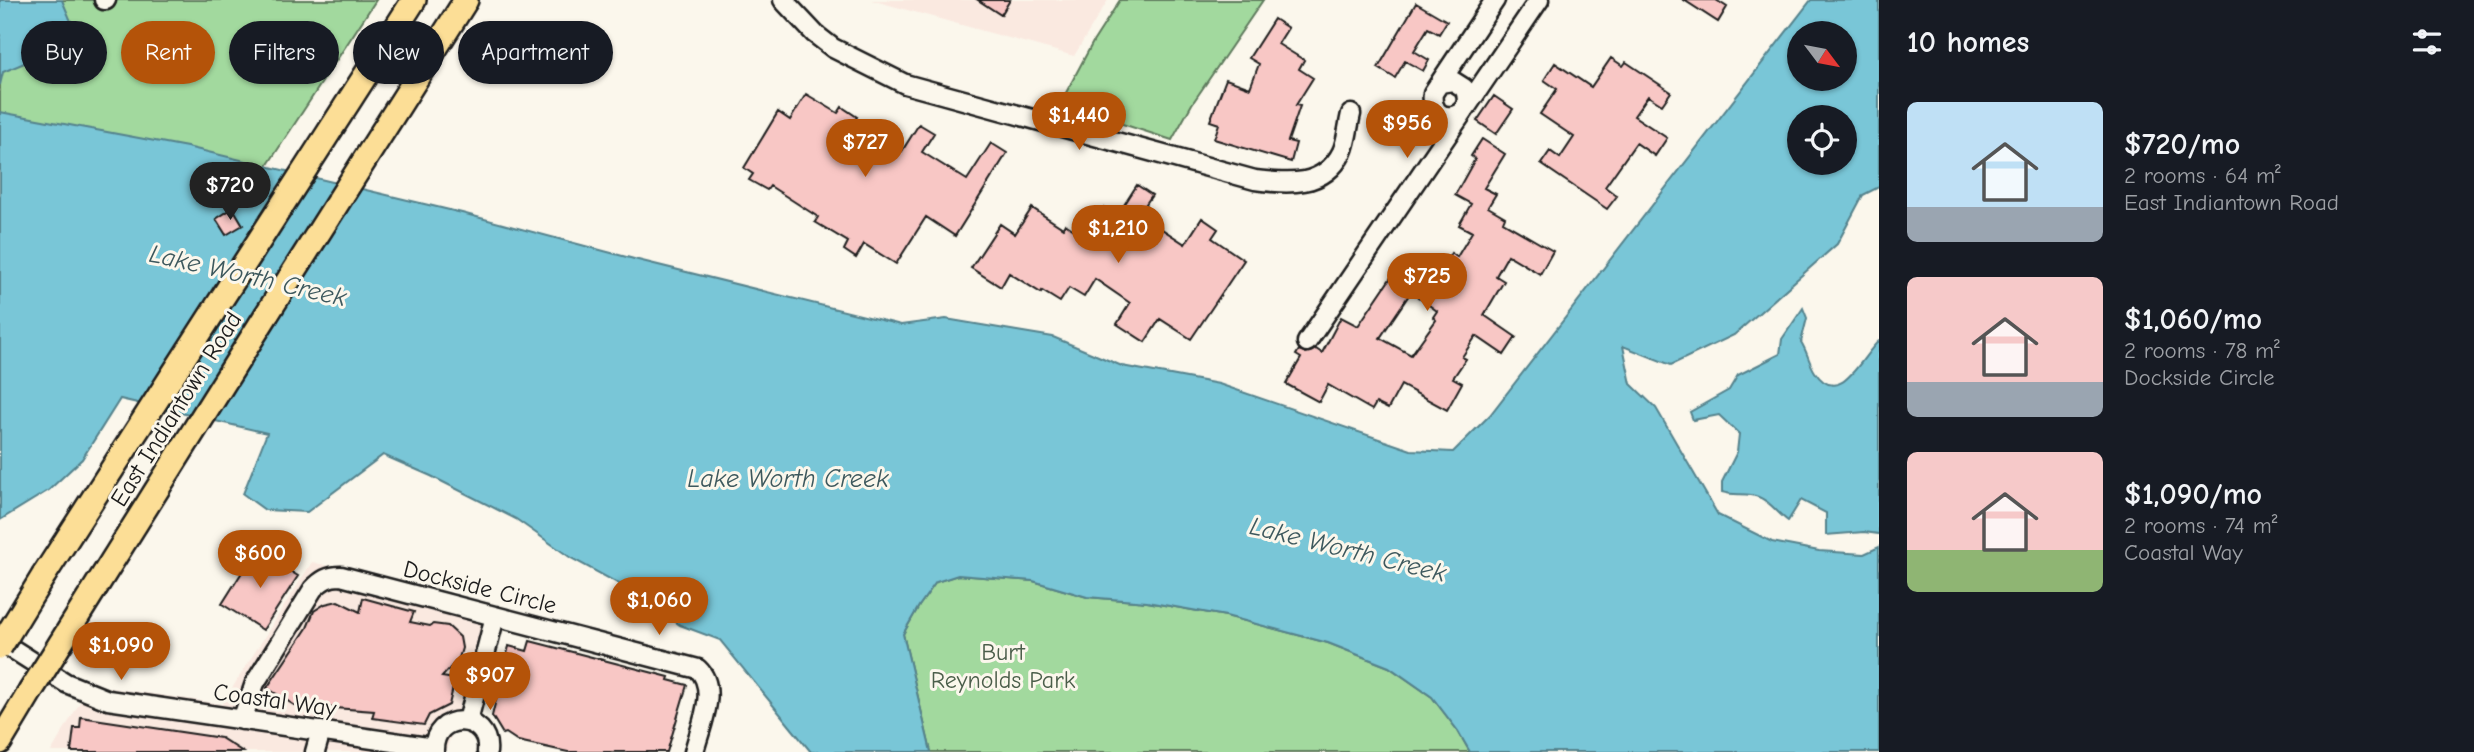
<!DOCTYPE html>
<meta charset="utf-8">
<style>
:root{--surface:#171b24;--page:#20242c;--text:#f1f3f6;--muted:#9ea1a6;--accent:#b45309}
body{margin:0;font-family:"Comic Neue",sans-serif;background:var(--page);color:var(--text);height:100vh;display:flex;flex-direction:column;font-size:26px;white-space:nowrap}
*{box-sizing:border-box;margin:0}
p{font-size:23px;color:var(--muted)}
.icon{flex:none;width:38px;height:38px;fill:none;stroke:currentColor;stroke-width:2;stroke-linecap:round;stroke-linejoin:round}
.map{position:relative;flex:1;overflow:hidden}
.sheet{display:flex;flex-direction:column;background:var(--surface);width:595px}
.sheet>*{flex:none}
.guide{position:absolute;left:21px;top:21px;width:665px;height:63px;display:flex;gap:14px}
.needle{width:46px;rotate:122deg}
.buttons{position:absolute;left:1787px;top:21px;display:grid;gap:14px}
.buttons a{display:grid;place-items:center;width:70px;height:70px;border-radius:50%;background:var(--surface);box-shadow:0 2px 5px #0004;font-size:35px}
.price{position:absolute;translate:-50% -60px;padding:0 16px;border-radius:24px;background:var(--accent);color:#fff;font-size:23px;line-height:46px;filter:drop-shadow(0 2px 4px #0008)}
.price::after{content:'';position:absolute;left:50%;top:42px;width:21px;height:16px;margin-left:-10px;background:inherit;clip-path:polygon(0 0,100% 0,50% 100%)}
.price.on{background:#222;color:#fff}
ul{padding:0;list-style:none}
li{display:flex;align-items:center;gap:21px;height:175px;padding:0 28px}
li span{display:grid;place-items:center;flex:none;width:196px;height:140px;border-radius:10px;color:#555}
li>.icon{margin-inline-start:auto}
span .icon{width:84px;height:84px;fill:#fffc;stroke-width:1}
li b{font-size:30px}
h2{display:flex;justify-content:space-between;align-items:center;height:84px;padding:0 28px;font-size:30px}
.tag{padding:0 24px;border-radius:32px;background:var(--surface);box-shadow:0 2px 5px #0004;font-size:24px;line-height:63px}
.tag.on{background:var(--accent);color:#fff}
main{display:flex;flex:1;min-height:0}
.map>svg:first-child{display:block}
.built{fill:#fae9e0}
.green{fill:#a2d99e;stroke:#5f7a5d;stroke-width:2}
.water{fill:#79c6d7;stroke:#54828c;stroke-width:2;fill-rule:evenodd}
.building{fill:#f8c7c5;stroke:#1c1c1c;stroke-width:2;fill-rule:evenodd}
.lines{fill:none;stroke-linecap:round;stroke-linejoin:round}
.minor-casing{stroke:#1c1c1c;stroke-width:23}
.major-casing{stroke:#1c1c1c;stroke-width:28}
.minor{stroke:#fbf7ec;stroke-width:18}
.major{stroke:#fcde96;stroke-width:23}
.major-bridge-casing{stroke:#1c1c1c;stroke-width:28;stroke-linecap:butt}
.major-bridge{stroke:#fcde96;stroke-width:23}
.labels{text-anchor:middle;stroke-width:6;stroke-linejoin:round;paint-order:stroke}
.street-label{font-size:24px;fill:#1c1c1c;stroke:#fbf7ec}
.park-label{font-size:24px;fill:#4b5e4a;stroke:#fbf7ec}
.water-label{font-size:26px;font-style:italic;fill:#3d585d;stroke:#fbf7ec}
</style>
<main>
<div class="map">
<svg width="1879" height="752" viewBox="0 0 1879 752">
<rect width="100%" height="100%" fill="#fbf7ec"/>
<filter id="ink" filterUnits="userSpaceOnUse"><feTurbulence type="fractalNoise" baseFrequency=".0143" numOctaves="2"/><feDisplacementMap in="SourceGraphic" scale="14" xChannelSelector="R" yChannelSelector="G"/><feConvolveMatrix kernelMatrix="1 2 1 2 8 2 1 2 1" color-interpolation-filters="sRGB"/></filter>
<g filter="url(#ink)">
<path class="built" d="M871,0H1108L1074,56Z
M312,562L490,604L446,752H51L90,685L222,704Z"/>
<path class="green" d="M0,0H376L265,169L0,118Z
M1120,0H1263L1192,104L1172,140L1060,104L1093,42Z
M958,575L1033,581L1087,597L1147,602L1226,616L1328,643L1389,667L1432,697L1458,731L1470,752H931L903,634L919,606L936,582Z"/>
<path class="water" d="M0,0H62L73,26L48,38L53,51L3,72L0,85Z
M1811,0H1879V187L1863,195L1837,244L1734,335L1671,365L1623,346L1631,384L1656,408L1718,515L1772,542L1819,551L1864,554L1879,547V752H1470L1458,731L1432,697L1389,667L1328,643L1226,616L1147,602L1087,597L1033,581L958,575L936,582L919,606L903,634L931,752H811L720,640L680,625L634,592L571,558L516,519L431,476L383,455L307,512L265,510L243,494L267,433L120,399L82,459L49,490L0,520V112L187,147L462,213L634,259L901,325L946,319L1053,337L1122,366L1219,384L1411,450L1453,452L1490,415ZM1799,33H1844V79H1799ZM1799,117H1844V163H1799Z
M1803,308L1807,318L1801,342C1807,351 1809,363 1815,372C1840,410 1863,353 1879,341V534L1864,532L1826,535V513L1801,500L1788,521C1776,512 1767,497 1751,495C1740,493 1735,496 1722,492V482L1737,452L1739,434L1719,415L1693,420L1690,412L1729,390L1738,375L1780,354L1782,339Z"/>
<path class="building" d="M978,0H1010L1001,15Z
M1684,0H1716L1727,7L1718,22Z
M1416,3L1447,21L1439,34L1428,28L1414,51L1429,60L1423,71L1405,61L1395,78L1378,68Z
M1274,19L1288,28L1278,44L1304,60L1299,69L1313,78L1296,105L1300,106L1288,141L1296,143L1291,162L1214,139L1219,124L1210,121L1226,79L1250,88L1259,64L1249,58Z
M1611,58L1623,66L1626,62L1671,92L1662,105L1648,96L1634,116L1667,138L1655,156L1636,143L1605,187L1617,196L1607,209L1541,164L1550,151L1560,158L1574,137L1540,114L1557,89L1544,80L1555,63L1591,87Z
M806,94L838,113L842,107L857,117L854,121L902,151L919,124L934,133L922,152L967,180L991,143L1007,153L955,236L926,217L896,264L864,244L856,258L844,250L848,242L815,222L818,217L770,186L767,190L749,180L753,174L744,168L778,112L790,120Z
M1494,96L1513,109L1496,134L1477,121Z
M1482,139L1505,154L1484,188L1496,194L1488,207L1505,217L1503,222L1553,251L1540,274L1508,255L1496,276L1504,281L1484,315L1516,337L1504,355L1476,336L1462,357L1466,359L1453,378L1462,383L1447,410L1401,385L1388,409L1376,403L1372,410L1328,385L1319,402L1286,384L1301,358L1296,355L1299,350L1306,353L1316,349L1322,353L1341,317L1358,326L1396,270L1416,284L1423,274L1435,281L1451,253L1457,257L1472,232L1459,225L1471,204L1455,195L1475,159L1471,156ZM1411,292L1437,311L1433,317L1436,320L1411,355L1380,338Z
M1137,185L1152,195L1139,214L1185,244L1202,218L1218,229L1212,238L1244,260L1191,339L1160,319L1145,342L1117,324L1130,303L1095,279L1084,297L1069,288L1060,302L1042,291L1041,293L1009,273L1001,287L971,268L1000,224L1015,234L1032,208L1063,228L1065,224L1085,237L1105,208L1117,216Z
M233,208L243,225L226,235L216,219Z
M256,550L298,576L263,630L222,604Z
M363,598L414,612L410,622L430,626L433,624L448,626L460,637L462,648L459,658L442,677L455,679L449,705L429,715L424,725L372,718L374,711L294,705L267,688L307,628L314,611L325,604L338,601L360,612Z
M530,641L669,677L668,680L687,685L667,752H568L518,741L506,733L503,734L492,716L509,646L527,651Z
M81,717L221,738L243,752H71L74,728H80Z"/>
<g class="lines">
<defs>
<path id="minor" d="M104,0H106
M783,0L815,34L833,48L905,84L1255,180C1288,184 1324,188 1342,152C1347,141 1348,126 1351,114
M1440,83L1453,81L1464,88C1479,120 1428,129 1433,93L1495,0
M1307,342L1539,0
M0,641L66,683L108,700L434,748
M242,720L255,683L313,589C322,580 328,576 341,576L698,669C719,689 700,727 694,752
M468,721L495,616
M315,752L321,731
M434,752C432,710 491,712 487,752"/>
<path id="major" d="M267,314L466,0
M44,575L414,0
M0,742L30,692"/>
</defs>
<use href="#minor" class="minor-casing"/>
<use href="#major" class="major-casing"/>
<use href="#minor" class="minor"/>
<use href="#major" class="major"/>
<defs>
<path id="major-bridge" d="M0,647L44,575
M30,692L267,314"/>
</defs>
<use href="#major-bridge" class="major-bridge-casing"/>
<use href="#major-bridge" class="major-bridge"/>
</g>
</g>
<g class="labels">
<g class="street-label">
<text transform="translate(176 409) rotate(-58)" y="8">East Indiantown Road</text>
<text transform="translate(480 587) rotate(14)" y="8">Dockside Circle</text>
<text transform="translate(275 700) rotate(8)" y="8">Coastal Way</text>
</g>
<g class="park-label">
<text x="1003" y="660">Burt<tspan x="1003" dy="28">Reynolds Park</tspan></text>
</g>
<g class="water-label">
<text transform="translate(248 275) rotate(13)" y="9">Lake Worth Creek</text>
<text x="788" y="487">Lake Worth Creek</text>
<text transform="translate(1348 549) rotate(14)" y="9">Lake Worth Creek</text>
</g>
</g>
</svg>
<div class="buttons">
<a><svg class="needle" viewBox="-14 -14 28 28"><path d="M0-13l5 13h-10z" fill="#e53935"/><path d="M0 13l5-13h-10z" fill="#9ea1a6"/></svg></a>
<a><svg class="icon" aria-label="locate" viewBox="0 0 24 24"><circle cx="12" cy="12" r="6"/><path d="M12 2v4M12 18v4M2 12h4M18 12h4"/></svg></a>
</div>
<b class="price" style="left:1079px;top:152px">$1,440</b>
<b class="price" style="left:1407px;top:160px">$956</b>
<b class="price" style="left:865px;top:179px">$727</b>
<b class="price on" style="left:230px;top:222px">$720</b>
<b class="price" style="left:1118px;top:265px">$1,210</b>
<b class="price" style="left:1427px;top:313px">$725</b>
<b class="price" style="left:260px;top:590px">$600</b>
<b class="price" style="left:659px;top:637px">$1,060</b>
<b class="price" style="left:121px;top:682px">$1,090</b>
<b class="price" style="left:490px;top:712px">$907</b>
<div class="guide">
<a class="tag">Buy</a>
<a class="tag on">Rent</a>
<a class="tag">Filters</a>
<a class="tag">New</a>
<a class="tag">Apartment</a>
</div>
</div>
<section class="sheet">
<h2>10 homes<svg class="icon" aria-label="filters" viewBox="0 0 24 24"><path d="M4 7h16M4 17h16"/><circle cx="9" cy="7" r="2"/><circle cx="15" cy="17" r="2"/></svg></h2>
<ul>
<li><span style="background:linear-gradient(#bfe0f5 75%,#9aa5b1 0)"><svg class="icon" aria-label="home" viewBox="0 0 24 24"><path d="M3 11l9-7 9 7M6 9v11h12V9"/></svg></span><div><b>$720/mo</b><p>2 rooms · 64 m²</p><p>East Indiantown Road</p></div></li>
<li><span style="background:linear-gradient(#f6c9c9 75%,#9aa5b1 0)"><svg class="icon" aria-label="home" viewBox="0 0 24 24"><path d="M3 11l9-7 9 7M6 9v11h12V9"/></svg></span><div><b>$1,060/mo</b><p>2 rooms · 78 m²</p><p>Dockside Circle</p></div></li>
<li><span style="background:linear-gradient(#f6c9c9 70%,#8fb573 0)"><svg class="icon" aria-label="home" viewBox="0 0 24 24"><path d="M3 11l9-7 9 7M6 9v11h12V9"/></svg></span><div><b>$1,090/mo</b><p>2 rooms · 74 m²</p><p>Coastal Way</p></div></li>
</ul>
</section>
</main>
